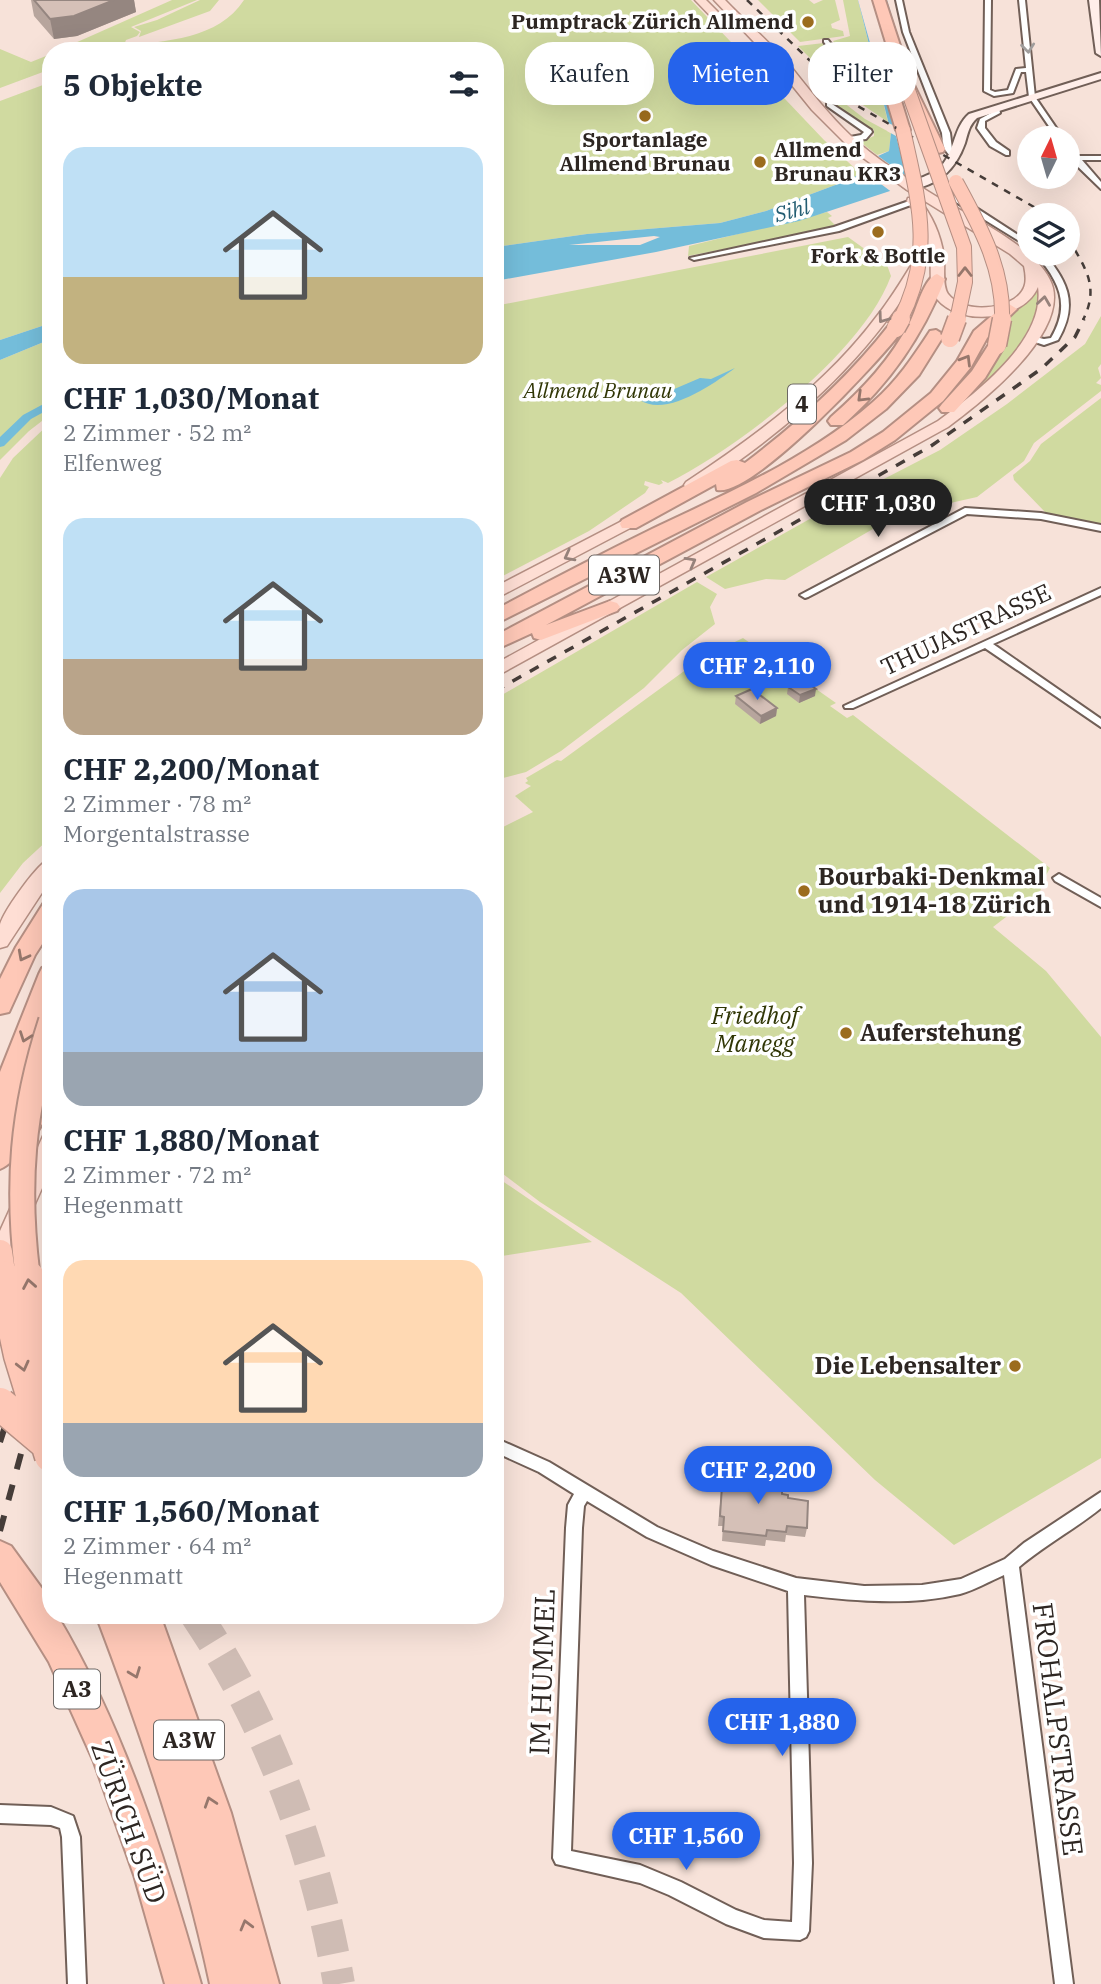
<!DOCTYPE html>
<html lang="de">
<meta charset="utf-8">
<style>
:root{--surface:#fff;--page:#f6f6f7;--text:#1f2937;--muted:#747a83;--accent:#2563eb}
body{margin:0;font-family:"IBM Plex Serif",serif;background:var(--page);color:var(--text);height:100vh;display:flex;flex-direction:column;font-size:26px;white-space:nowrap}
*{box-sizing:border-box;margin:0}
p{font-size:23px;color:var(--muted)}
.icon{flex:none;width:38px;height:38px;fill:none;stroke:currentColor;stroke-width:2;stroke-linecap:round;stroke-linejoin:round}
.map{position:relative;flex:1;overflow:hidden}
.sheet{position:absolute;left:42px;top:42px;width:462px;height:1582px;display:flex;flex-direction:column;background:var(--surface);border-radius:28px;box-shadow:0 7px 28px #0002}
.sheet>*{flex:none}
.top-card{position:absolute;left:525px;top:42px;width:471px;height:63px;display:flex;gap:14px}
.needle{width:46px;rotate:5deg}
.tools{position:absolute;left:1017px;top:126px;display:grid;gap:14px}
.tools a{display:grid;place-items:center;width:63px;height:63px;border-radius:50%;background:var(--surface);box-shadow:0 7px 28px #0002;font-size:35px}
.price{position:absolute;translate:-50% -60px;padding:0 16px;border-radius:24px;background:var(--accent);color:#fff;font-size:23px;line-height:46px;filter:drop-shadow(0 2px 4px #0008)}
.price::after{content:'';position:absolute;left:50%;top:42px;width:21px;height:16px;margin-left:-10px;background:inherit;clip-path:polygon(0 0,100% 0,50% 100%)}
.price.on{background:#222;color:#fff}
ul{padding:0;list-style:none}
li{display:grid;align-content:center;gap:14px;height:371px;padding:0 21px}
li span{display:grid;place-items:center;height:217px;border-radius:21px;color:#555}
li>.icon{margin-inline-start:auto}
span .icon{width:126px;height:126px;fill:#fffc;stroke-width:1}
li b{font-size:30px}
h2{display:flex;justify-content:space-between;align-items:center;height:84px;padding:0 21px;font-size:30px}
.pill{padding:0 24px;border-radius:28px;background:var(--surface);box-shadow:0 7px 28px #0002;font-size:24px;line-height:63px}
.pill.on{background:var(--accent);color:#fff}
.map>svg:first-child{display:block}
.green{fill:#d0daa0}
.water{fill:#74bdda;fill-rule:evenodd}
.pier{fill:#f7e2d9}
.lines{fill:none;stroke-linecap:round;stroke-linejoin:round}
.canal{fill:#74bdda;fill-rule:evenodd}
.highway-tunnel{stroke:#cfbcb4;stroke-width:32;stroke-dasharray:32 16;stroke-linecap:butt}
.street-casing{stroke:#715f57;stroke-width:4}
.secondary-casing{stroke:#715f57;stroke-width:4}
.primary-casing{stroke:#b58f83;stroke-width:3}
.highway-casing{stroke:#b58f83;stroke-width:4}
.street{fill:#fff;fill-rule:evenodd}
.secondary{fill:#ffeee9;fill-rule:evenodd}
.primary{fill:#feded4;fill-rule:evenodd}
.highway{fill:#fec8b7;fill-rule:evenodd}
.rail-far2{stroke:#463d39;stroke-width:2.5;stroke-dasharray:7 7;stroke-linecap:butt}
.rail-far1{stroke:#463d39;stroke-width:3.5;stroke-dasharray:10 10;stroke-linecap:butt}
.rail{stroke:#463d39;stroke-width:6;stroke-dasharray:16 16;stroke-linecap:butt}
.highway-bridge-far3-casing{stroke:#b58f83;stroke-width:16;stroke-linecap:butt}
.highway-bridge-far2-casing{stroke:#b58f83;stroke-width:21;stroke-linecap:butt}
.highway-bridge-far1-casing{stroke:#b58f83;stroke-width:28;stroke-linecap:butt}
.highway-bridge-casing{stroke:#b58f83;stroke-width:35;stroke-linecap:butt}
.highway-bridge-far3{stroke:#fec8b7;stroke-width:14}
.highway-bridge-far2{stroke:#fec8b7;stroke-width:18}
.highway-bridge-far1{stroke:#fec8b7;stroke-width:24}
.highway-bridge{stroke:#fec8b7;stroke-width:32}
.wall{fill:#b7a59d}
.shaded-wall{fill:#958680}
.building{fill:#d5c0b7;stroke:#958680;stroke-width:2}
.oneway{stroke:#a09d9c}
.oneway2{stroke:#96776c}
.oneway3{stroke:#96827b}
.poi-dot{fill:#9b6c1e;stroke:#fff;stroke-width:2.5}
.labels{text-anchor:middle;stroke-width:7;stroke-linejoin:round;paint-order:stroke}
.far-poi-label{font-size:21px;font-weight:bold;fill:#2d2622;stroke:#fff}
.far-water-label{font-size:21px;font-style:italic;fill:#235d72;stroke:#fff}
.far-park-label{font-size:21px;font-style:italic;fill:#303605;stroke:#fff}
.shield{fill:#fff;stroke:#6c6764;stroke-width:2}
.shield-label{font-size:23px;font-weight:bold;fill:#2d2622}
.street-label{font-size:24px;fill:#2d2622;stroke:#fff}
.poi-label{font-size:24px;font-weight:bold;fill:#2d2622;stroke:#fff;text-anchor:start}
.park-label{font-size:24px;font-style:italic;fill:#303605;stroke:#fff}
.near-street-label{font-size:28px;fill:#2d2622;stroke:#fff}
</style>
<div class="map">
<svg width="1101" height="1984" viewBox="0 0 1101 1984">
<rect width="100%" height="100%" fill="#f7e2d9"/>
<path class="green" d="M172,0H197L131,27L140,32L137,36L126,40L124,45L101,51H57Z
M200,0H219L210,11L139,37L141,31L134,27L157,20Z
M244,0H691L824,140L859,172L854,178L766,211L720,223L587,234L495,247V51H119L123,47C166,40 218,40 244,0Z
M758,0H809L814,4L823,0H835L840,20L831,24L832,28L843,31L844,36L800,42Z
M843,0H858L888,122L848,95L860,88L863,82L833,41L850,36Z
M824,43L848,76L849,88L842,90L798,46Z
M0,49L31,62L51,54V69L0,88Z
M51,82V323L0,340V101Z
M839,99L865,119L891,133L889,151L877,155L863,144V141L874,136V130L834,104Z
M827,212L832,216L828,218L837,227L688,256L689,246Z
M848,237L887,265L891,276C863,353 739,447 668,483L661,480L663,483L659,485L645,481L644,485L649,487L645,493L589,531L495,580V306Z
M1039,286L1042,293C1027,347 999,376 954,409C983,379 1006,355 1012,312L1028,302Z
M1101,316V364L1098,368L1101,378L1096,383L1101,385V391L1034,443L1024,461L977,497L897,515L785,580L766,579L725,589L706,577L849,497L940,450L1007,404L1085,344Z
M51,339V414L29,431L0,460V360Z
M1101,398V525L1046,513L1014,480L1013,475L1030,461L1041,444Z
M51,422V837L23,863L0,893V478L13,458Z
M697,582L717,594L710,607L715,624L682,650L644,688L561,751L526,772L495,780V699Z
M743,638L836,703L830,706L847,718L853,715L1050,868L1040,886L1041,890L993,927L1046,971L1101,1037V1458L954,1545L875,1480L681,1293L540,1202L495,1168V831L533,812L515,796L531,786L525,783L528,781L526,778L557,760L561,761L702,658Z
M495,1176L592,1242L495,1257Z"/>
<path class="water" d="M858,0H887L905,58L930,120L909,177L890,191L799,221L656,252L495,281V247L587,234L720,223L766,211L854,178L859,172L856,166L889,151L891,133ZM654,236L660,237L640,245H569Z
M51,323V339L0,360V340Z
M735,368C715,383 666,418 640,400L648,395L672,390L700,378L711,379Z"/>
<path class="pier" d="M858,0H886L903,54L941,145L928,170L893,193L854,164L874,153L907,177L896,136L887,131L888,123L893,125Z"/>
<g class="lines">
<path class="canal" d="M51,400V408L31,419L4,446L0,447V437L23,415Z"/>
<path class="highway-tunnel" d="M196,1615C270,1725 316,1853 339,1984"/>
<defs>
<path id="street" d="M896,0H902L909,32L950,133L952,149L958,153V157C944,157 943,144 942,133L903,32Z
M985,0H991L990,90L995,92L1008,90L1016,69L1026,68L1019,0H1025L1035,97L1063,138H1057L1029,97L1026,72H1021L1013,93L994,96L984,91Z
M824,40H828L858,79L855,88L847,94L842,93L850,86L852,79L824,42Z
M835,96L840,97L832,104L871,130L872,132L866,139L845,142V138L861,135L864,132L827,106V101Z
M996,106L999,108L1000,113L985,121V128L996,142L1009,151V155H1006L990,146L977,128L980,119L993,112V108Z
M1068,147L1078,156H1101V160H1082L1101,182V189L1071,160L1068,153Z
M938,187H944L1029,242V247L938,191Z
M912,200L919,202L839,231L694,260L690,258L834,227Z
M1036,254H1044C1069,282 1078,306 1058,340L1044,345L1026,339L1030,336L1044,339L1051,338C1071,304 1059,282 1036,254Z
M965,508L1041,513L1101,525V531L1041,519L967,514L808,597L805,598L800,595Z
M1101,588V595L993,644L1101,719V727L985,648L853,708H845L844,706Z
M1059,874L1101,898V907L1055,881L1053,878Z
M495,1438L549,1462L657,1527L713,1551L796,1578L864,1586L922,1585L961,1579L1005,1559L1024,1543L1101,1492V1508C1075,1529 1045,1545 1019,1567L1073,1984H1055L1004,1575C990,1581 975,1590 960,1594C908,1606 856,1601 804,1595L812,1863L809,1931L806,1937L800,1940L764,1938L726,1924L669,1895L640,1883L556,1864L553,1858L566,1528L568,1505L574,1494L539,1472L495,1452ZM587,1501L647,1537L711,1565L788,1591L794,1863L792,1922L764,1920L736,1910L681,1882L640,1865L571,1851L582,1528L584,1506Z
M0,1805L51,1807L73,1816L80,1837L86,1984H68L62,1837L60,1828L51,1825L0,1823Z"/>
<path id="secondary" d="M1089,0H1099L1101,56L1096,53Z
M1101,73V79L977,118C969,125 968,133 965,143C955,171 938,185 909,190L903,186C916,177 931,178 943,164C955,149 954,127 969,114Z"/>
<path id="primary" d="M695,0H706L728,22V26H720Z
M714,0H725C747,23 772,44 792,68C811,92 829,115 851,136C875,158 902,175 929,192C962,213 1043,248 1053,288C1064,337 982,402 948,427L495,677V664L938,421C976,393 1046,340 1038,287C1024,321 960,327 937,299C928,287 932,269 930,256C878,344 816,406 733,465C721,473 702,492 686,488L684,485L686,482C757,435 826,384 877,316C896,292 911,265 927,239L917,215L907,201L908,198H918C932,215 941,235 944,257C945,268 942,285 948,294C962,312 997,310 1014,299C1027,290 1027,280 1024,266L1010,254L907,190L851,149L812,110L774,63Z
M647,508L655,513L653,516L495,599V587Z
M51,858V879L7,946L0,948C0,941 0,932 0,925C3,912 38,862 51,858Z
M51,1133V1168L8,1264L0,1267V1231L43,1136Z"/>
<path id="highway" d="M873,0H885L911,79L945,149L943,152L938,153L931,149L897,79Z
M885,67L892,71L910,130L908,133L903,134L896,130L878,71Z
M937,274L945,279C922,337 890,383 843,425H831L828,421L831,417C863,389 891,359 911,320C917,308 924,278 937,274Z
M1009,304L1017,309L987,338L971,367L943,401L895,440L863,460L761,510L546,625L610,601L617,603L620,607L617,611L541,640L534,638L532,633L495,650V636L747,502L851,452L883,432L931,393L957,361L974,331L1003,306Z
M896,323L904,328C882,359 752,498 717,490L716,484L636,528H622L620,524L622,520L731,461L737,460L745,463C799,422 848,378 890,324Z
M936,330L944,335L919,375L886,409L846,440L756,493L495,624V610C547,582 599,555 652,529C728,493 809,458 873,402C897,381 913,357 930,331Z
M997,340L1005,345L985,378L954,412H942L939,408L942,404L972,371L991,341Z
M51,902V930L35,955L9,1012L0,1014V979L16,947L43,904Z
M51,965V1006L26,1072L17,1118L42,1075L51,1072C51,1082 53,1095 51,1105C47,1122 16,1163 0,1169V1072L39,974L42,968Z
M0,1541L11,1546L43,1590L51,1604V1615H57C125,1729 165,1857 201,1984H165L134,1875L94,1762L49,1662L0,1582Z
M96,1615H160L231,1813L279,1984H210C183,1857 142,1736 96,1615Z"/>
</defs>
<use href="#street" class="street-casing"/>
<use href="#secondary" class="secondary-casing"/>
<use href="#primary" class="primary-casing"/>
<use href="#highway" class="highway-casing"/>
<use href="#street" class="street"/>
<use href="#secondary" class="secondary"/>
<use href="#primary" class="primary"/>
<use href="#highway" class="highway"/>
<path class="rail-far2" d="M747,0L856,105L1048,215
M1068,238C1085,268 1100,286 1083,320"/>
<path class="rail-far1" d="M495,691L931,446L1041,369L1075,337L1084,319"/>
<path class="rail" d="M0,1442L51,1281
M0,1531L28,1428L51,1309"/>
<defs>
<path id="highway-bridge-far3" d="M904,79L964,247L965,282L957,320
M956,182C980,226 1004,269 1002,320
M900,320C935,253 918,199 903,130"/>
<path id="highway-bridge-far2" d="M896,328L901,319
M950,338L957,319
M997,345L1002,319"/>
<path id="highway-bridge-far1" d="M0,1252L4,1279
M28,1279C16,1186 22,1110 51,1021"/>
<path id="highway-bridge" d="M3,1277L20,1355L51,1456
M28,1277L51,1374
M0,1404L45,1442"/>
</defs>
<use href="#highway-bridge-far3" class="highway-bridge-far3-casing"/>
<use href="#highway-bridge-far2" class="highway-bridge-far2-casing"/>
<use href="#highway-bridge-far1" class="highway-bridge-far1-casing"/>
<use href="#highway-bridge" class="highway-bridge-casing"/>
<use href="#highway-bridge-far3" class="highway-bridge-far3"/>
<use href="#highway-bridge-far2" class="highway-bridge-far2"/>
<use href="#highway-bridge-far1" class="highway-bridge-far1"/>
<use href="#highway-bridge" class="highway-bridge"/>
</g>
<path class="wall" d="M31,0H134L136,12L77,36L54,39L34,16Z
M788,687L815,696L799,703L787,694Z
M736,696L777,708L776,716L760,724L735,704Z
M723,1471L756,1481L788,1498L807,1528L805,1537L786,1535L785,1542L766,1540L765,1546L722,1541L723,1526H718Z"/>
<path class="shaded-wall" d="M114,0H134L136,12L77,36L54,39L50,19Z
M816,689L815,696L799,703L800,695Z
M777,708L776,716L760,724L761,716Z"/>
<path class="building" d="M34,0H114L74,16L50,19Z
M803,680L816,689L800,695L788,687Z
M752,689L777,708L761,716L736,696Z
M741,1468L757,1470L756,1481L782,1484V1494L788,1495V1498L808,1501L807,1528L787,1526L786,1532L767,1530L766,1536L723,1531L724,1517L720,1516L723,1471L741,1473Z"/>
<defs><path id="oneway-chevron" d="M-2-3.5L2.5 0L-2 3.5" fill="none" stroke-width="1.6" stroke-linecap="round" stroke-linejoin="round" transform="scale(1.75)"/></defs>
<use class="oneway" href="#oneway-chevron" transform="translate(1028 48) rotate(84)"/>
<g class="oneway2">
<use href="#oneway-chevron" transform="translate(965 272) rotate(-90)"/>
<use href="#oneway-chevron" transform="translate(966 360) rotate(-59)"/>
<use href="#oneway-chevron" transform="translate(862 397) rotate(136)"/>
<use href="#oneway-chevron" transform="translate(23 956) rotate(118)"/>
<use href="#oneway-chevron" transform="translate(25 1037) rotate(110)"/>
<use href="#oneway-chevron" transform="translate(29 1284) rotate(-100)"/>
<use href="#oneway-chevron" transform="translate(23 1366) rotate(76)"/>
<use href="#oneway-chevron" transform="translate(135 1673) rotate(69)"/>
<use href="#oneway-chevron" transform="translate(210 1802) rotate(-108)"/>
<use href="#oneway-chevron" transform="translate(246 1925) rotate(-105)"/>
</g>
<g class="oneway3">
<use href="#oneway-chevron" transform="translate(1044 301) rotate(-82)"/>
<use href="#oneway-chevron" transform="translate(883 318) rotate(126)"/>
<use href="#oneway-chevron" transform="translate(569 556) rotate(152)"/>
<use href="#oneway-chevron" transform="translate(691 562) rotate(-29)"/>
</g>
<g class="poi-dot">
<circle cx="808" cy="22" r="7"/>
<circle cx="645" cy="116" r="7"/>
<circle cx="760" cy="162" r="7"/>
<circle cx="878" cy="232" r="7"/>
<circle cx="804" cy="891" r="7"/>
<circle cx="846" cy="1033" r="7"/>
<circle cx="1015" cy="1366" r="7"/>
</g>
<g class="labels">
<g class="far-poi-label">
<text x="794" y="29" text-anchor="end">Pumptrack Zürich Allmend</text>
<text x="645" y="147">Sportanlage<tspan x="645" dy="24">Allmend Brunau</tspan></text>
<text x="774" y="157" text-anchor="start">Allmend<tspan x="774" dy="24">Brunau KR3</tspan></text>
<text x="878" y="263">Fork &amp; Bottle</text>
</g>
<g class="far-water-label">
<text transform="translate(792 211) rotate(-15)" y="7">Sihl</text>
</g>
<g class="far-park-label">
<text x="598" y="398">Allmend Brunau</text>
</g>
<g class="shield">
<rect x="788" y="384.5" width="28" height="39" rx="5"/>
<rect x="589" y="555.5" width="70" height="39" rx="5"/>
<rect x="54" y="1669.5" width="46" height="39" rx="5"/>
<rect x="154" y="1720.5" width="70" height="39" rx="5"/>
</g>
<g class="shield-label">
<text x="802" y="412">4</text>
<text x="624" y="583">A3W</text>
<text x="77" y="1697">A3</text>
<text x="189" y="1748">A3W</text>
</g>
<g class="street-label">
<text transform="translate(966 630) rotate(-25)" y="8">THUJASTRASSE</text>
</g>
<g class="poi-label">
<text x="818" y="885">Bourbaki-Denkmal<tspan x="818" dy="28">und 1914-18 Zürich</tspan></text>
<text x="860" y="1041">Auferstehung</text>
<text x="1001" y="1374" text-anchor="end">Die Lebensalter</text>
</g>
<g class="park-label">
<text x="755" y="1024">Friedhof<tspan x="755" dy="28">Manegg</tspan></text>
</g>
<g class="near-street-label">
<text transform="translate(542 1672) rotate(-88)" y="10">IM HUMMEL</text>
<text transform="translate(1058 1729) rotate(83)" y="10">FROHALPSTRASSE</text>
<text transform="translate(129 1822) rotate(70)" y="10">ZÜRICH SÜD</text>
</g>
</g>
</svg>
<div class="tools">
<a><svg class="needle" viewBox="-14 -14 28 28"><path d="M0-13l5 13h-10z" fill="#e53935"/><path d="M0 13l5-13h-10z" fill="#747a83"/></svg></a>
<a><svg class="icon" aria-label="layers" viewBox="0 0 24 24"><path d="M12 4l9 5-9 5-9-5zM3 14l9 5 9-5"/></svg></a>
</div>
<b class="price on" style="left:878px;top:539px">CHF 1,030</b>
<b class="price" style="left:757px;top:702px">CHF 2,110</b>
<b class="price" style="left:758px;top:1506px">CHF 2,200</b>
<b class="price" style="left:782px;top:1758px">CHF 1,880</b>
<b class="price" style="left:686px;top:1872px">CHF 1,560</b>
<div class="top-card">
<a class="pill">Kaufen</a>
<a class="pill on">Mieten</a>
<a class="pill">Filter</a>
</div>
<section class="sheet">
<h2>5 Objekte<svg class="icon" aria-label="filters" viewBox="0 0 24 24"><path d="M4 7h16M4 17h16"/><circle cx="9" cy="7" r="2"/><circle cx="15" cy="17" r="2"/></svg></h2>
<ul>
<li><span style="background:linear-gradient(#bfe0f5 60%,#c2b280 0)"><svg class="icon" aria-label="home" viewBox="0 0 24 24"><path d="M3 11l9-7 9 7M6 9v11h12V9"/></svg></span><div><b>CHF 1,030/Monat</b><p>2 Zimmer · 52 m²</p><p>Elfenweg</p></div></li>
<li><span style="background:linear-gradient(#bfe0f5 65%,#b9a48a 0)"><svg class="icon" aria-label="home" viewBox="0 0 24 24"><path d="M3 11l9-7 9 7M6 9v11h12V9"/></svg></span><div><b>CHF 2,200/Monat</b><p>2 Zimmer · 78 m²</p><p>Morgentalstrasse</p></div></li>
<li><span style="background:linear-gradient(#a9c7e8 75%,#9aa5b1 0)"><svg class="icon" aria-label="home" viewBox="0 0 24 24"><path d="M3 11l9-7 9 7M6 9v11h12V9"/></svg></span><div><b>CHF 1,880/Monat</b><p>2 Zimmer · 72 m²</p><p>Hegenmatt</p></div></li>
<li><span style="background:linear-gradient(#ffd9b3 75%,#9aa5b1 0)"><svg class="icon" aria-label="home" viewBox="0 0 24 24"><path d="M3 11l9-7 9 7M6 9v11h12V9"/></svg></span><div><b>CHF 1,560/Monat</b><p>2 Zimmer · 64 m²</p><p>Hegenmatt</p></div></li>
</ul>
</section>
</div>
